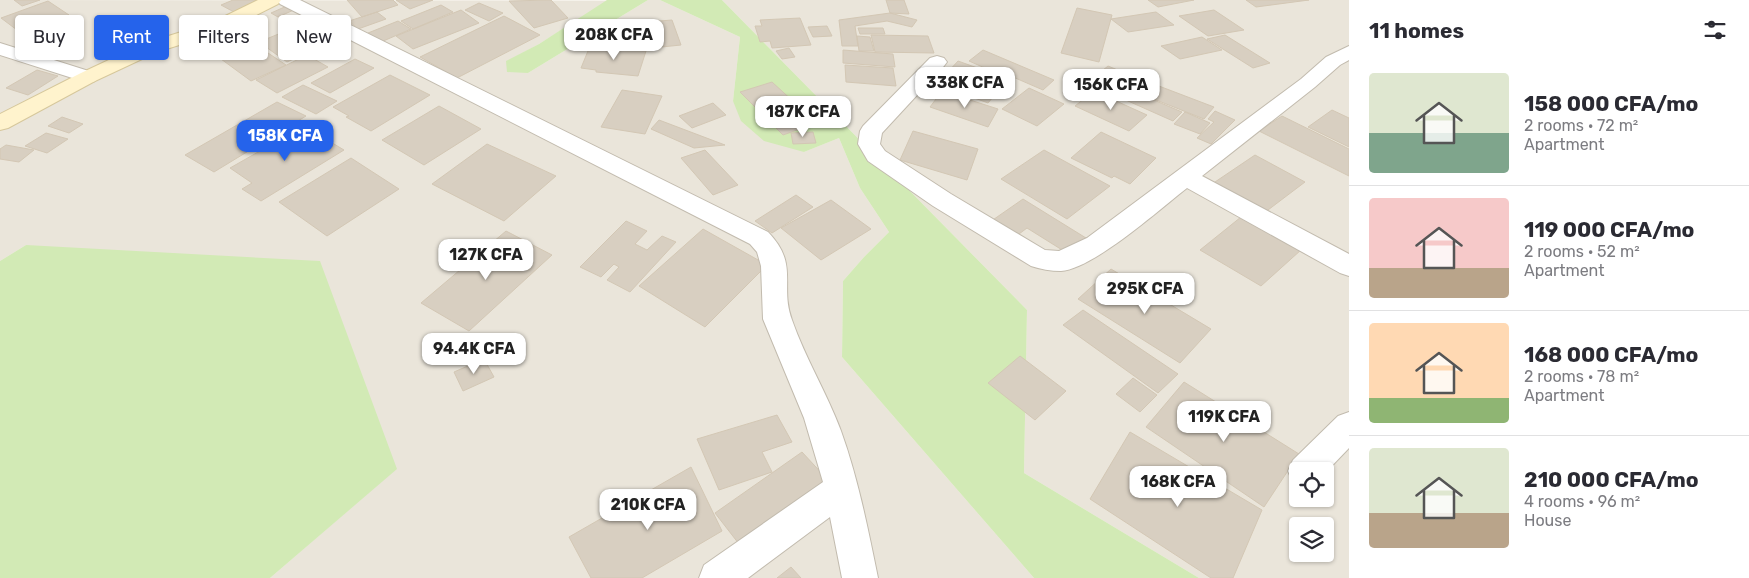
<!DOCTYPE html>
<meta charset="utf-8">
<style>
:root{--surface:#fff;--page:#f2f2f3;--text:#2b2b33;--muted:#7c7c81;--line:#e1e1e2;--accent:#2563eb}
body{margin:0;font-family:Rubik,sans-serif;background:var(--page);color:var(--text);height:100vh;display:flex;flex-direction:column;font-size:19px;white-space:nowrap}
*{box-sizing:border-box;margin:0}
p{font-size:16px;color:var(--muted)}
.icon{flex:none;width:28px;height:28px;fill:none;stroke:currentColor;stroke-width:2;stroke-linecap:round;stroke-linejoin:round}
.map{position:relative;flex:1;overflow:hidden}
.details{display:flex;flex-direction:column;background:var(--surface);width:400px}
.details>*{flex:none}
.guide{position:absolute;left:15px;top:15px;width:475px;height:45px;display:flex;gap:10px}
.controls{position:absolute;left:1289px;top:462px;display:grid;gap:10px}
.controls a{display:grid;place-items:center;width:45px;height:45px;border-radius:5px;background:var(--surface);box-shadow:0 1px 4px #0004;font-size:25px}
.price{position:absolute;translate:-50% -42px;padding:0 11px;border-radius:10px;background:#fff;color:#222;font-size:16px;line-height:32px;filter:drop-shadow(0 1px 2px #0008)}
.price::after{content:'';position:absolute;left:50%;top:30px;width:15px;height:11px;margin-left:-8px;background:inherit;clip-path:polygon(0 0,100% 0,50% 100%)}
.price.current{background:var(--accent);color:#fff}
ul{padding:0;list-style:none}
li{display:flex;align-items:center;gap:15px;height:125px;padding:0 20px}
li+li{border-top:1px solid var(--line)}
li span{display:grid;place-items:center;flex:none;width:140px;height:100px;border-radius:5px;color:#555}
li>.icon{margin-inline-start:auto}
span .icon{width:60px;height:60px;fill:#fffc;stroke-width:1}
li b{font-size:21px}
h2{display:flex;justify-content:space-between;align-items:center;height:60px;padding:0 20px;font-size:21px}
.chip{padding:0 18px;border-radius:5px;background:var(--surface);box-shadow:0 1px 4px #0004;font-size:18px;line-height:45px}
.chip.current{background:var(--accent);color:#fff}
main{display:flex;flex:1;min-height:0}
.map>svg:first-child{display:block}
.residential{fill:#eae5da;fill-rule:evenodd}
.green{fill:#d2eab5}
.building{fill:#d8cfc1;stroke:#d3c7b4}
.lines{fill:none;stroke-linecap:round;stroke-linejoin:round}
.street-casing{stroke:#c2bbae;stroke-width:2}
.secondary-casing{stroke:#d6c79b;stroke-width:2}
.street{fill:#fff;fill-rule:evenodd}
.secondary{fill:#fff3cd;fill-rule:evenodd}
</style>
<main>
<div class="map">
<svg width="1349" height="578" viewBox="0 0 1349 578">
<rect width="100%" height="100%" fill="#f6f3ec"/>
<path class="residential" d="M0,0L608,1L539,44L506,62L528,73L648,0H660L740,37L733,101L804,152L839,138L860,188L889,232L864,257L843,281L842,357L1034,578H270L396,469L26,245L0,261Z
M722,0H1349V578H1199L1024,473L1027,310ZM1298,471H1325V499H1298ZM1298,526H1325V554H1298Z"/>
<path class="green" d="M607,0H648L528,73L507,72L506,61L539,44Z
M660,0H722L1027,310L1024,473L1199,578H1034L842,357L843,281L864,257L889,232L860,188L839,138L804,152L764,141L741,121L733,101L740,37Z
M26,245L320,261L397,469L270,578H0V261Z"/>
<path class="building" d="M14,0H40L22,6Z
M233,0H262L234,12L221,5Z
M347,0H393L398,5L362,17Z
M396,0H433L410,9Z
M551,0L568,18L534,28L509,1Z
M886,0H904L909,14L890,13Z
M1148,0H1194L1158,7Z
M1246,0H1309L1256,7Z
M48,1L69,15L21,33L1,18Z
M479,3L503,13L489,21L465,10Z
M289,5L296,9L278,17L271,13Z
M441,5L453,12L413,29L401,21Z
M1077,8L1112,15L1099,62L1061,53Z
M461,10L479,23L413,49L396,36Z
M1214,10L1244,30L1208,36L1179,16Z
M377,12L386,19L358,29L349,21Z
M1156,12L1174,25L1128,32L1111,19Z
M890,13L917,20L912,27L887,21L855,26L858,46H842L839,20Z
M504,16L540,35L457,78L420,57Z
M800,18L811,45L772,48L770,41L760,42L755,26H762L760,20Z
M672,20L681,45L642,49L635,23Z
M398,21L411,29L381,42L368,33Z
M298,26L327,44L287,62L259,42Z
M827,26L832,36L813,37L808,27Z
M858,28H883L885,34H860Z
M871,35L928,36L934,53L875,52Z
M1225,35L1270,63L1253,68L1207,39Z
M857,36L870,37L874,51H859Z
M1202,37L1222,50L1180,59L1161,46Z
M256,45L286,65L251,81L221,59Z
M590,46L646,51L638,76L596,72V70L581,68Z
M789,48L795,57L782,59L776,51Z
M843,50L893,54L895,67L843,63Z
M983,50L1054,80L1043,90L1013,77L1010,79L969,61Z
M307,55L328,67L277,93L256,80Z
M355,59L374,68L330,93L311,83Z
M958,61L1008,79L988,103L937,84Z
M845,65L893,68L896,86L846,82Z
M1108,66L1149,83L1139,92L1097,75Z
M37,70L58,76L28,95L6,88Z
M390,75L430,95L371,131L346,117L349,116L333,107Z
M772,82L817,123L783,135L740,92Z
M1151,83L1214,107L1204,119L1141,94Z
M303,85L337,101L316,114L282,97Z
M1029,88L1064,104L1037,126L1002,109Z
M1128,89L1182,112L1173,121L1119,97Z
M622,90L662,96L645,134L601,127Z
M942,91L998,109L988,127L930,107Z
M1094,91L1147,115L1129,131L1075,106Z
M277,102L306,116L214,172L185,155Z
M713,103L726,115L692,128L679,116Z
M439,106L481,129L424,165L382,140Z
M1332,110L1349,118V147L1308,127Z
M1215,111L1235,120L1211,144L1197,138L1214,122L1208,119Z
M1185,112L1210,123L1200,134L1174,124Z
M1282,116L1349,149V176L1259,131Z
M62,117L83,124L69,133L48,126Z
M659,120L725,145L694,148L651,129Z
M304,126L344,150L261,201L242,189L252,183L230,168Z
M913,131L978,149L967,180L900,160Z
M813,132L816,143L793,144L791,133Z
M1101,132L1156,158L1130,184L1114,176L1112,178L1071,158Z
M46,133L68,139L47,153L25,146Z
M487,144L556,176L504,221L432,184Z
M6,145L34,150L19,162L0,159V149Z
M705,150L738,185L713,195L681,158Z
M1044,150L1110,186L1067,219L1001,179Z
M1255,155L1305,182L1264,213L1212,184Z
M351,158L399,189L327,236L279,202Z
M796,195L813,207L772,233L755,221Z
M1023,199L1086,238L1067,253L1027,228L1011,240L987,224Z
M831,200L871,229L821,260L781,228Z
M1241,217L1301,250L1261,286L1200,250Z
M626,221L647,231L635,244L647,250L662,236L676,242L630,292L607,280L619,267L614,264L601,277L580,267Z
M703,229L767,265L705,327L639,286Z
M506,231L552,255L469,331L421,303Z
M1111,269L1211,329L1180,363L1078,299Z
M1083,310L1178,374L1158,393L1063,325Z
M1020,356L1066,391L1035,420L988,383Z
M484,359L494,377L463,391L454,372Z
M1133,378L1157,395L1140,412L1116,394Z
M1184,382L1299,454L1264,507L1146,427Z
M777,415L792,442L762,452L772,472L719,490L697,439Z
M1130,432L1262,510L1233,578H1211L1090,499Z
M802,452L827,479L739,544L715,513Z
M691,467L722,531L642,578H591L569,537Z
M791,567L801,578H777Z"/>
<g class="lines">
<defs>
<path id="street" d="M277,0H300L768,232C800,265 779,285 792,320C805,358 827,393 841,431C858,478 868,529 878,578H842L830,517L748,578H699L704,565L823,482L804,418L763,319L761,266L757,252L750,244L280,4Z
M0,43L95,73L98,77L95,81L88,83L0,55Z
M1349,46V60L1340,65L1315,87L1202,176L1349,254V276L1340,273L1187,188C1160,209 1093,269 1061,271C1051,271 1040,269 1031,266L933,206L868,161L858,144L860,131L863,126L930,58L937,56L944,58L947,62L944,66L882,133L880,144L885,151L951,194L1045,250L1059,251L1087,238L1301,79L1326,57Z
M1349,412V448L1325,473V471H1298V483L1293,482L1288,471L1293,460L1338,416Z"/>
<path id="secondary" d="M258,0H281L278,4L227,30L157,52L95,81L8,128L0,130V114L81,73L143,44L213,22Z"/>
</defs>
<use href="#street" class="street-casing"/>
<use href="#secondary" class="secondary-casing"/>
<use href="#street" class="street"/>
<use href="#secondary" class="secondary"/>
</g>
</svg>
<div class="controls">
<a><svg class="icon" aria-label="locate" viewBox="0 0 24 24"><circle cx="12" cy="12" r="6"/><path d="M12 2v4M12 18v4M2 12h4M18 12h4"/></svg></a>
<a><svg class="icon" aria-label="layers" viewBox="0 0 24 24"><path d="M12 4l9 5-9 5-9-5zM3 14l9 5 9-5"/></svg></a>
</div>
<b class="price" style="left:614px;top:61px">208K CFA</b>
<b class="price" style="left:965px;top:109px">338K CFA</b>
<b class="price" style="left:1111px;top:111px">156K CFA</b>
<b class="price" style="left:803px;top:138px">187K CFA</b>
<b class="price current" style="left:285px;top:162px">158K CFA</b>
<b class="price" style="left:486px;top:281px">127K CFA</b>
<b class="price" style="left:1145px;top:315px">295K CFA</b>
<b class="price" style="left:474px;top:375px">94.4K CFA</b>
<b class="price" style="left:1224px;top:443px">119K CFA</b>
<b class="price" style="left:1178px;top:508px">168K CFA</b>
<b class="price" style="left:648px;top:531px">210K CFA</b>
<div class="guide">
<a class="chip">Buy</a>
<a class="chip current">Rent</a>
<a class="chip">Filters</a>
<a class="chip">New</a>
</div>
</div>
<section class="details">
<h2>11 homes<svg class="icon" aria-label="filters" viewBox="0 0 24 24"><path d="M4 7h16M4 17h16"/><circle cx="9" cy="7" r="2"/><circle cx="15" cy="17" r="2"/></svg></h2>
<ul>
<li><span style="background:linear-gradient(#dfe7d0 60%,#7fa58c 0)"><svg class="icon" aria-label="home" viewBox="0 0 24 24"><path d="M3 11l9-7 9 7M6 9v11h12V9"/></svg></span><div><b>158 000 CFA/mo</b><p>2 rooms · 72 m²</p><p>Apartment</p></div></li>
<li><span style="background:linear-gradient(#f6c9c9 70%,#b9a48a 0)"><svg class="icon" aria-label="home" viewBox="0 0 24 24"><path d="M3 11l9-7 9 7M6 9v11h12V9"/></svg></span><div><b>119 000 CFA/mo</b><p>2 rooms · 52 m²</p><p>Apartment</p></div></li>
<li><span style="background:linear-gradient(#ffd9b3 75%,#8fb573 0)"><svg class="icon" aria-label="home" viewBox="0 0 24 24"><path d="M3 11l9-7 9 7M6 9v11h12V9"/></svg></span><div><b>168 000 CFA/mo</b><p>2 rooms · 78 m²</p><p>Apartment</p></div></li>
<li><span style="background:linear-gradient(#dfe7d0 65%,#b9a48a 0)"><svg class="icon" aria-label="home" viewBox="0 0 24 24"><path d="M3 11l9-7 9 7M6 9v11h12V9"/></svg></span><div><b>210 000 CFA/mo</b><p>4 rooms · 96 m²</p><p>House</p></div></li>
</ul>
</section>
</main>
